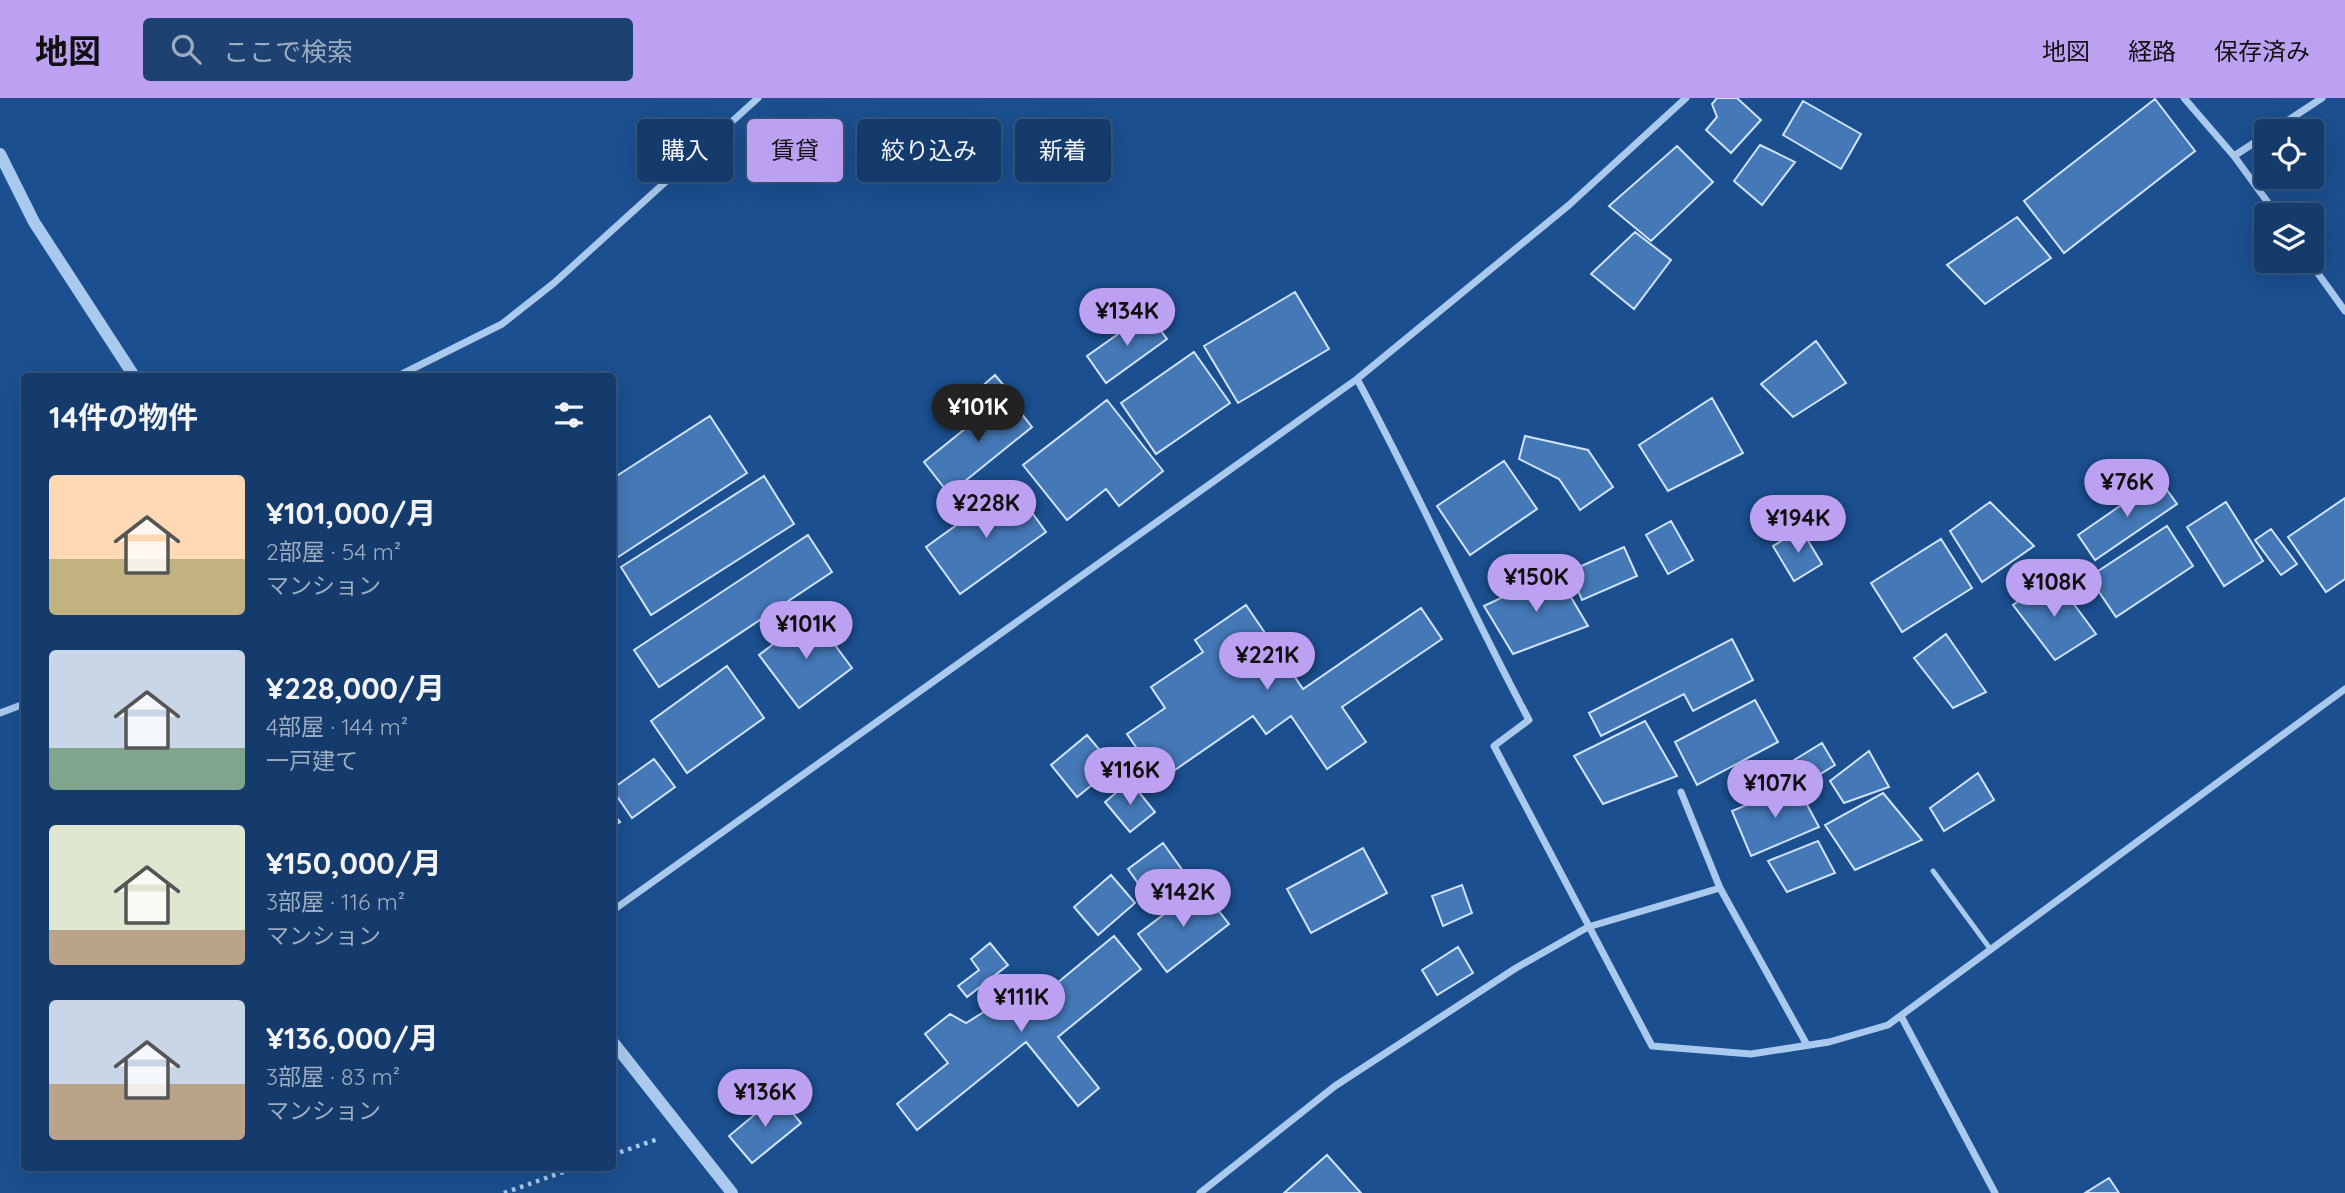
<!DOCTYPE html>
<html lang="ja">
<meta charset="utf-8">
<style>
:root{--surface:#143b6b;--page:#1d4271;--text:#f1f3f6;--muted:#9dadc1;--line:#33557e;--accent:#bca0f2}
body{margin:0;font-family:Quicksand,"Noto Sans JP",sans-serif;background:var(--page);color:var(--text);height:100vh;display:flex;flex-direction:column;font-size:26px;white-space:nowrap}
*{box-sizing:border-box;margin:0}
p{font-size:23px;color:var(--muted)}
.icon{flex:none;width:38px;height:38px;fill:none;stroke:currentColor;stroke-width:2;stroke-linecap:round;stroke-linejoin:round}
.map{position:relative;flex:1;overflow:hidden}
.drawer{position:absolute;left:21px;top:275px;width:595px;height:798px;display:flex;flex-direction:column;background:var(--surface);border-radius:7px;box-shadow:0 7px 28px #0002,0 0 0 2px var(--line)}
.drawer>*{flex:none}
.guide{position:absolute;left:637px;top:21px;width:665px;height:63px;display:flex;gap:14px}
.tools{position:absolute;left:2254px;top:21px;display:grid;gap:14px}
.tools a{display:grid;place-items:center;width:70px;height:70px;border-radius:7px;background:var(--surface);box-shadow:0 7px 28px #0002,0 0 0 2px var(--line);font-size:35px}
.price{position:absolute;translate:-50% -60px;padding:0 16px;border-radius:24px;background:var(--accent);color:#111;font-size:23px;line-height:46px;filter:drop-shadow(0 2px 4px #0008)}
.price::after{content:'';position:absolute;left:50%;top:42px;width:21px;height:16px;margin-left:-10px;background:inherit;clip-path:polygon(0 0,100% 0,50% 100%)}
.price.active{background:#222;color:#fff}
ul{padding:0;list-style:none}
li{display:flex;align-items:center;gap:21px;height:175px;padding:0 28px}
li span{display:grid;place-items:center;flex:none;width:196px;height:140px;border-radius:7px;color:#555}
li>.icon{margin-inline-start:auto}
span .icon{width:84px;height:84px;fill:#fffc;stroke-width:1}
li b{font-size:30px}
h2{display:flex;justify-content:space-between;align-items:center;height:84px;padding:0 28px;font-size:30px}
.pill{padding:0 24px;border-radius:7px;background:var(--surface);box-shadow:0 7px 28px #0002,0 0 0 2px var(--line);font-size:24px;line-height:63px}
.pill.active{background:var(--accent);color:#111}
header{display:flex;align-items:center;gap:42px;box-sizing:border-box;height:98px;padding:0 35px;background:var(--accent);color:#111}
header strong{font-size:33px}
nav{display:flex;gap:38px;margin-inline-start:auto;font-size:24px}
.search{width:490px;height:63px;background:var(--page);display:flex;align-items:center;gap:18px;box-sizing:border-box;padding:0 24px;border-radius:7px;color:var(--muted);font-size:26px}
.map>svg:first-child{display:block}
.building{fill:#4478b7;stroke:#cfe3fa;stroke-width:2}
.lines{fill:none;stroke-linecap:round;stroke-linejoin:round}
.path{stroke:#a9c9ee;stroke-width:4.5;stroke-dasharray:3.5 5;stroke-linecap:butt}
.service{stroke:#a9c9ee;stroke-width:5}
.minor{stroke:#a9c9ee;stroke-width:7}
.tertiary{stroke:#a9c9ee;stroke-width:12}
</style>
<header>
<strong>地図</strong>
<div class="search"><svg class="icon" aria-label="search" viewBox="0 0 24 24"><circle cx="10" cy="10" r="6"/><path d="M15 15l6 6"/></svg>ここで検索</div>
<nav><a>地図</a><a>経路</a><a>保存済み</a></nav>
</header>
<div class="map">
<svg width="2345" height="1095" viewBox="0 0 2345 1095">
<rect width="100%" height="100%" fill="#1b4f8f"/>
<path class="building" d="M1717,0H1737L1761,22L1731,55L1706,32L1717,19L1712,6Z
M2155,1L2195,53L2064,155L2024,103Z
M1803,3L1861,36L1841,71L1783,37Z
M1760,47L1795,64L1762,107L1734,83Z
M1677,48L1713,84L1651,143L1609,108Z
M2017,119L2051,160L1985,206L1947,167Z
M1635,134L1671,162L1634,211L1591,176Z
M1295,194L1329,251L1238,305L1204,248Z
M1148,215L1167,241L1106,285L1087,258Z
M1816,243L1846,285L1793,319L1761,286Z
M1194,254L1230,305L1156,356L1121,305Z
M995,277L1005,289L990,302L980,290Z
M1007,297L1032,329L949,396L924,364Z
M1712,300L1743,355L1668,393L1639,347Z
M1107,302L1163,373L1119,408L1106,391L1067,422L1023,367Z
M710,318L747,375L612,463V381Z
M1525,338L1588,352L1613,389L1580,412L1559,381L1519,361Z
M1504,363L1537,411L1470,457L1437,408Z
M764,378L794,426L651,517L621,469Z
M2159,381L2177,406L2095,462L2078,437Z
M1012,387L1046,434L960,496L926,449Z
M2345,400V481L2326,494L2288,439Z
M1990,404L2034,448L1982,484L1950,433Z
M2226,404L2263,463L2224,488L2187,429Z
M1671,423L1693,462L1668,476L1646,437Z
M2167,428L2193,468L2116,519L2089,479Z
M1801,431L1822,466L1794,483L1773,448Z
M2271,431L2297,466L2281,477L2255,442Z
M808,437L832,474L659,589L634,552Z
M1941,441L1972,490L1902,534L1871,485Z
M1624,449L1637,478L1582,502L1570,473Z
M1556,474L1588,528L1513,556L1484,508Z
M2053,478L2096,536L2055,562L2013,507Z
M1246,507L1303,591L1421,510L1442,541L1342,609L1366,644L1327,671L1291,618L1266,636L1253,618L1159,683L1127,636L1165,610L1151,589L1203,554L1195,542Z
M812,516L852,570L799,610L759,557Z
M1946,536L1986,594L1953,610L1914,560Z
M1732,541L1753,582L1693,613L1684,596L1601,638L1589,615Z
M727,568L764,620L687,675L651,623Z
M1755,602L1778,644L1697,687L1675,644Z
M1645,623L1677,678L1603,706L1574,658Z
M1087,637L1114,669L1077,699L1051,667Z
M1822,645L1835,667L1804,686L1791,664Z
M1869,653L1889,689L1844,705L1830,683Z
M654,661L675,689L632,720L612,691Z
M1978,675L1994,702L1944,733L1930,710Z
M1130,683L1155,714L1130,734L1105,704Z
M1796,686L1819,729L1751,758L1732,713Z
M1883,695L1922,742L1855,772L1825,727Z
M612,714L620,724L612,729Z
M1818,743L1835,775L1787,794L1768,763Z
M1163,745L1188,780L1152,805L1128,771Z
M1363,750L1387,795L1311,835L1287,791Z
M1111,777L1135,805L1098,837L1074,809Z
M1462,787L1472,815L1443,828L1432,798Z
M1200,789L1229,826L1167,874L1138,836Z
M1114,838L1141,871L1058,939L1099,990L1078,1008L1026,944L917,1032L897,1006L948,965L925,936L950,916L966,925L1016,894L1033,905Z
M990,845L1008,867L967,899L958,888L979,872L971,861Z
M1458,849L1473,875L1437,897L1422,872Z
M778,997L801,1025L752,1065L729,1038Z
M1327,1057L1361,1095H1284Z
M2109,1080L2119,1095H2085Z"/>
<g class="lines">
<path class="path" d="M612,1057L658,1041
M504,1095L577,1069"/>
<path class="service" d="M1933,773L1991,852"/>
<path class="minor" d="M2184,0L2234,58L2277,117
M2272,33L2322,0
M2234,58L2266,37
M2309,163L2345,213
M398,278L502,226L554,185L758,0
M1357,281C1418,393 1469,510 1529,622L1494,648L1652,948L1751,956L1829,944L1888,927L2345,591
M0,615L24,606
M1720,790L1807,947
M612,813L1357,281L1569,107L1686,0
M1901,918L1995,1095
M1200,1095L1335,988L1516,870L1588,829L1720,790L1681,694"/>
<path class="tertiary" d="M0,56L34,124L134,278
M612,943L732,1095"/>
</g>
</svg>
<div class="tools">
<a><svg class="icon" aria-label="locate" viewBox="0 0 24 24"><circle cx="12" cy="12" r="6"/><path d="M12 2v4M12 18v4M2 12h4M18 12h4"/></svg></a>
<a><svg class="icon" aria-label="layers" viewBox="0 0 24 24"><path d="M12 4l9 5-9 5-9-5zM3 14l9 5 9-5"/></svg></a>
</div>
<b class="price" style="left:1127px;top:250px">¥134K</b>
<b class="price active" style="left:978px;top:346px">¥101K</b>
<b class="price" style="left:2127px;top:421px">¥76K</b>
<b class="price" style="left:986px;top:442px">¥228K</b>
<b class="price" style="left:1798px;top:457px">¥194K</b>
<b class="price" style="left:1536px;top:516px">¥150K</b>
<b class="price" style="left:2054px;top:521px">¥108K</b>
<b class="price" style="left:806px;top:563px">¥101K</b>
<b class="price" style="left:1267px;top:594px">¥221K</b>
<b class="price" style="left:1130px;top:709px">¥116K</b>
<b class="price" style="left:1775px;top:722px">¥107K</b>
<b class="price" style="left:1183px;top:831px">¥142K</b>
<b class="price" style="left:1021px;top:936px">¥111K</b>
<b class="price" style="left:765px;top:1031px">¥136K</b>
<div class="guide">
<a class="pill">購入</a>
<a class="pill active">賃貸</a>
<a class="pill">絞り込み</a>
<a class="pill">新着</a>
</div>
<section class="drawer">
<h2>14件の物件<svg class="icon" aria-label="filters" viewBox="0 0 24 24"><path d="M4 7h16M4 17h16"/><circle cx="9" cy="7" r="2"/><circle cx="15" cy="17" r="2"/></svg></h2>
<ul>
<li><span style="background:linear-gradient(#ffd9b3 60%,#c2b280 0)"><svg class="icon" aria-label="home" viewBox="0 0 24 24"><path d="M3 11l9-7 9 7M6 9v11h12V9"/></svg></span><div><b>¥101,000/月</b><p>2部屋 · 54 m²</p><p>マンション</p></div></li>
<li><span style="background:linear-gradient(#c9d6e8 70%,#7fa58c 0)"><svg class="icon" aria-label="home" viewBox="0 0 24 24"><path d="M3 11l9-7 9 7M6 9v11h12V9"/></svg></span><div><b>¥228,000/月</b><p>4部屋 · 144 m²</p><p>一戸建て</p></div></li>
<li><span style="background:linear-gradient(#dfe7d0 75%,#b9a48a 0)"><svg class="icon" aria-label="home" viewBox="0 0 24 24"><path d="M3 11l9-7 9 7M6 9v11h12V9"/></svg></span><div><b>¥150,000/月</b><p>3部屋 · 116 m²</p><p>マンション</p></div></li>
<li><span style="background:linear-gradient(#c9d6e8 60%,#b9a48a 0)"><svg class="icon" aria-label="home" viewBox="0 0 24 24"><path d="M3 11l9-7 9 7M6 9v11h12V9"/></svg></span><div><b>¥136,000/月</b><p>3部屋 · 83 m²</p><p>マンション</p></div></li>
</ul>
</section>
</div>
